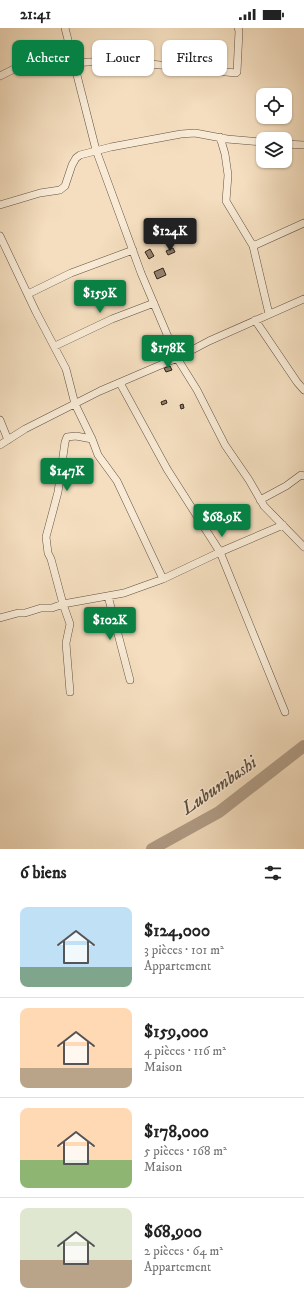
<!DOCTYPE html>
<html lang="fr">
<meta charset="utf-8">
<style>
:root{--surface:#fff;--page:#f6f6f6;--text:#222;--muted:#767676;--line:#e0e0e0;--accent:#0b8043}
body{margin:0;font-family:"IM FELL DW Pica",serif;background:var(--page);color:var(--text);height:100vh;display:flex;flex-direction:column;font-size:15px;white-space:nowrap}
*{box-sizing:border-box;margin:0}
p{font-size:13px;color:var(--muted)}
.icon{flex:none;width:22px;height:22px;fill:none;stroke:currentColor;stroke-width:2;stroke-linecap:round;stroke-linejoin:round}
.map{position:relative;height:821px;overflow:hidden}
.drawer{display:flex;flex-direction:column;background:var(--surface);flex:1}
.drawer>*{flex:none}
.guide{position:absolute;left:12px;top:12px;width:280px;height:36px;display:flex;gap:8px}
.controls{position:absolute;left:256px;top:60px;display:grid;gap:8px}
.controls a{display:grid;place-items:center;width:36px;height:36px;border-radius:8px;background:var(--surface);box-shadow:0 1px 3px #0004;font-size:20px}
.price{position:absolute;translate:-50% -34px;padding:0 9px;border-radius:4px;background:var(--accent);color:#fff;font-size:13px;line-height:26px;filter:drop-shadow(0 1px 2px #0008)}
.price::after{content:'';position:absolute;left:50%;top:24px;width:12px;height:9px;margin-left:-6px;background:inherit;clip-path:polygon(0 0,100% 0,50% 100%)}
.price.active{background:#222;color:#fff}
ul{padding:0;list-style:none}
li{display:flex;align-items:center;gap:12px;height:100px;padding:0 20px}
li+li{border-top:1px solid var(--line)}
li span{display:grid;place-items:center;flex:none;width:112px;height:80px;border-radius:8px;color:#555}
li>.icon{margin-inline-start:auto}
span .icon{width:48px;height:48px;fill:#fffc;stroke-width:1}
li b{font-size:17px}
h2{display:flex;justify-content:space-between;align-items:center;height:48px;padding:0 20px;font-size:17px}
.chip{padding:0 14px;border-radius:8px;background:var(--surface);box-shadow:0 1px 3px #0004;font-size:14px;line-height:36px}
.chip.active{background:var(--accent);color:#fff}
.status{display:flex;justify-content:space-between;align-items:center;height:28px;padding:0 20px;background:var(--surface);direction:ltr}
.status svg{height:11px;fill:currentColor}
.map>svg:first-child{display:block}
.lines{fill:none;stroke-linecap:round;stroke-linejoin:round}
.river{stroke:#b19d87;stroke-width:12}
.building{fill:#96836f;stroke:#302019}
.minor-casing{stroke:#615042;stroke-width:8}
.minor{stroke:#f8ead5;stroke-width:7}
.labels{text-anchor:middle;stroke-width:3;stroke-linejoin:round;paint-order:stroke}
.water-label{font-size:18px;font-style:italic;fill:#5d4c40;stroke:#f8ead5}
</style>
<div class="status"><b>21:41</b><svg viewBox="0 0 49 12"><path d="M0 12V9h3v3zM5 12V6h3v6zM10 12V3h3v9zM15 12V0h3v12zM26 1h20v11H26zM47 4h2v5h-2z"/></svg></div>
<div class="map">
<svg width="304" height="821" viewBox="0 0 304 821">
<rect width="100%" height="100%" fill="#f4debf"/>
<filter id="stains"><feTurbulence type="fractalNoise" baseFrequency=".005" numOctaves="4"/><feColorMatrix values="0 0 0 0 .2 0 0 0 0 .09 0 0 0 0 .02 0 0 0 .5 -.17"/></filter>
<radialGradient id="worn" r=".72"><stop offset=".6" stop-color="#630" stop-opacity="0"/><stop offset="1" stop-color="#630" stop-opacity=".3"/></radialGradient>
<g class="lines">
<path class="river" d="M152,821L219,784L304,718"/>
</g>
<path class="building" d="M173,220L175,224L168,227L166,223Z
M150,221L154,228L149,231L145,224Z
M163,240L166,247L157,251L154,244Z
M163,318L166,327L157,330L155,326L152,327L151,322Z
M170,338L172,342L166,344L164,340Z
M166,372L167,375L162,377L161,374Z
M183,376L184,380L181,381L180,377Z"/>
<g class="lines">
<defs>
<path id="minor" d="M65,0L96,122L141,245L177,330L197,362L225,417L249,452L264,478L304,519
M73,35C127,30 182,40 236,45L237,44L239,3L238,0
M0,48L34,31L70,21
M220,109L225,126L228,147L226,173L253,218
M285,116L304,117
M0,177L40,165L60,162L65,158L72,137L76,130L80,127L111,119L181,106L195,105L227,111L263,114
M0,208L36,284L66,341L75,376L92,411L98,427L117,453L163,551
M28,266L71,245L133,222
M269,286L253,218L304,195
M255,292L297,354L304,362
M55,318L112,291L154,275
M120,355L167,441L220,524L285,684
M0,392L8,412
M0,417L25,401L100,363L177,330L209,313L304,271
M260,472L286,458L301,447L304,448
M108,568L130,652
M0,590L18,585H25L41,580H52L63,576L124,565L163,551L220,524L283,497
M70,664L66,615L70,596L63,576L51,531L48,525L46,509L58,464L65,414L67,409L76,408L92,411"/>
</defs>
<use href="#minor" class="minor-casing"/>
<use href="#minor" class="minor"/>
</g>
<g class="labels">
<g class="water-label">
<text transform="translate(219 757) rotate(-35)" y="6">Lubumbashi</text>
</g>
</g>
<rect width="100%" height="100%" filter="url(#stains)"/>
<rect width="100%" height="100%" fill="url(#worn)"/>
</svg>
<div class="controls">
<a><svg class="icon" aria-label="locate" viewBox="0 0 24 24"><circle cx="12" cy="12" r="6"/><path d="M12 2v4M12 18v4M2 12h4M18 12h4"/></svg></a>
<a><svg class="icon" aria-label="layers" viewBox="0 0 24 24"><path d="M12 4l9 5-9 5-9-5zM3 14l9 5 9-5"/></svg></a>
</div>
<b class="price active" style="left:170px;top:224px">$124K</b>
<b class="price" style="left:100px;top:286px">$159K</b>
<b class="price" style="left:168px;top:341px">$178K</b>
<b class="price" style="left:67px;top:464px">$147K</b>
<b class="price" style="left:222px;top:510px">$68.9K</b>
<b class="price" style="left:110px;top:613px">$102K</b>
<div class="guide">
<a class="chip active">Acheter</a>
<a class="chip">Louer</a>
<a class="chip">Filtres</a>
</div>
</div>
<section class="drawer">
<h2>6 biens<svg class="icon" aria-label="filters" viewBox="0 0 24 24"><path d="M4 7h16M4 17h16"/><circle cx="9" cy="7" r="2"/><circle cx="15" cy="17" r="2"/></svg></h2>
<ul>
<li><span style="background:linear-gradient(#bfe0f5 75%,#7fa58c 0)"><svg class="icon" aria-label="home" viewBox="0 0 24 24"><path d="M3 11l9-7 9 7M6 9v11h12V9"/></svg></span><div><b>$124,000</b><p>3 pièces · 101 m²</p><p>Appartement</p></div></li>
<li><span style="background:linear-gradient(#ffd9b3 75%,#b9a48a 0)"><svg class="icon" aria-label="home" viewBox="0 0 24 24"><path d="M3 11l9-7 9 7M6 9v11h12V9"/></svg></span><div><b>$159,000</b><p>4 pièces · 116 m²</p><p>Maison</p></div></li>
<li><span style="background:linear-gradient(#ffd9b3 65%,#8fb573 0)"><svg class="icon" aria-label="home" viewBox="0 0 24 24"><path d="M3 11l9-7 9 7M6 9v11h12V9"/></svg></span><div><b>$178,000</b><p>5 pièces · 168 m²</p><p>Maison</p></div></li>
<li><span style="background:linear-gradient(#dfe7d0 65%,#b9a48a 0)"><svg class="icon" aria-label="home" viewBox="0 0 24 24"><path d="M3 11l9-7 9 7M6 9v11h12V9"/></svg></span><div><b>$68,900</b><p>2 pièces · 64 m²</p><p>Appartement</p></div></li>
</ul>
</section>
